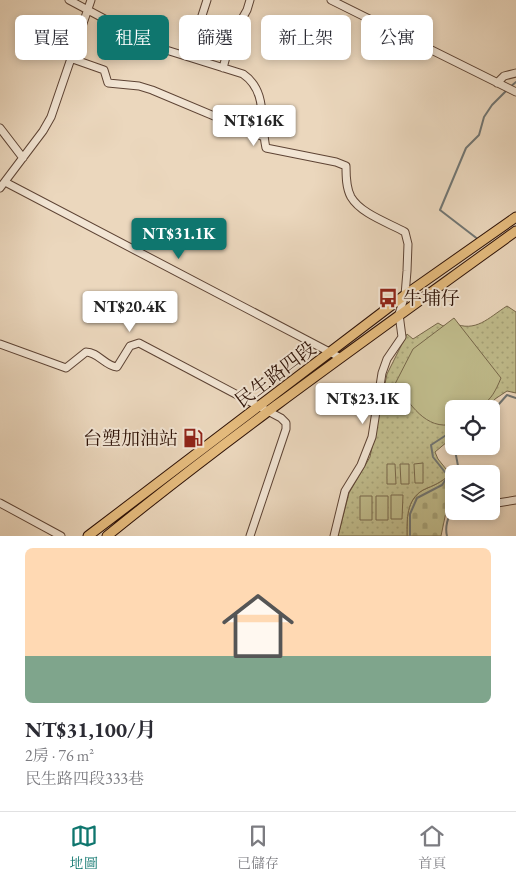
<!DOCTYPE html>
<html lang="zh-TW">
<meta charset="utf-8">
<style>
:root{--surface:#fff;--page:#f7f7f7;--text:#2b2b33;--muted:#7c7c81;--line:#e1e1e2;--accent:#0f766e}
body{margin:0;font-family:"EB Garamond","Noto Serif TC",serif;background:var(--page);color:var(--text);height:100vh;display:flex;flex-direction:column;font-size:19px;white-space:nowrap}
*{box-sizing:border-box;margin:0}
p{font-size:16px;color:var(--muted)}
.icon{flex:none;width:28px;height:28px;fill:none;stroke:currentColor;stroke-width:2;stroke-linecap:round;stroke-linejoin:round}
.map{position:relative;height:536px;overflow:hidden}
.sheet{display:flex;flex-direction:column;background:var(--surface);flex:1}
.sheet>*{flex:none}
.hud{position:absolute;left:15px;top:15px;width:486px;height:45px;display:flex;gap:10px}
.tools{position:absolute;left:445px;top:400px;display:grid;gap:10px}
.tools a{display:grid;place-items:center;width:55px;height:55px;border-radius:8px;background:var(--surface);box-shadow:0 2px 8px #0003;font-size:25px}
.price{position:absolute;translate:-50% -42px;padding:0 11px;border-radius:5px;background:#fff;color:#222;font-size:16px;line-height:32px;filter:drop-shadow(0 1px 2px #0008)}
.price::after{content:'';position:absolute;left:50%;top:30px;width:15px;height:11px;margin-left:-8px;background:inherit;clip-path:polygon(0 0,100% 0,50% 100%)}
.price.current{background:var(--accent);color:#fff}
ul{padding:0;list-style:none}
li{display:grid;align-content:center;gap:10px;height:265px;padding:0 25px}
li+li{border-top:1px solid var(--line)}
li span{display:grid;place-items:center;height:155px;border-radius:8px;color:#555}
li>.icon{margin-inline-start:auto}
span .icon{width:90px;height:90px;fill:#fffc;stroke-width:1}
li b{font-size:21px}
.pill{padding:0 18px;border-radius:8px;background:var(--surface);box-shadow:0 2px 8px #0003;font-size:18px;line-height:45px}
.pill.current{background:var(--accent);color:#fff}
.dock{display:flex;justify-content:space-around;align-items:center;height:70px;border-top:1px solid var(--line);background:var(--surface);font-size:14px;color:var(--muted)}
.dock a{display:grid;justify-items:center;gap:2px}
.dock .current{color:var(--accent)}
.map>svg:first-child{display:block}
.cemetery{fill:url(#cemetery-stones);stroke:#77674a}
.park{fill:url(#park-dots);stroke:#77674a}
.pitch{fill:#c0bc8c;stroke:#77674a}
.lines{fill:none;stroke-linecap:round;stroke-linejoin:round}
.stream{stroke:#707573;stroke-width:2}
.minor-casing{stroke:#5d4334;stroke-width:9}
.major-casing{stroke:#2e1207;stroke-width:11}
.minor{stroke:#f2e5d4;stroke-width:7}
.major{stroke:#e6bc7e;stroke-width:9}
.labels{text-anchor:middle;stroke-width:4;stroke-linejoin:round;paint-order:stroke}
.poi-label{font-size:19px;fill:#2e1207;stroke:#f2e5d4;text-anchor:start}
.street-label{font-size:19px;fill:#2e1207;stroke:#f2e5d4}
</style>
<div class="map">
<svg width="516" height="536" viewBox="0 0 516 536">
<defs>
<pattern id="cemetery-stones" width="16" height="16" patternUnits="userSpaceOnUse" patternTransform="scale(1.25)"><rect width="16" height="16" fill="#c0bc8c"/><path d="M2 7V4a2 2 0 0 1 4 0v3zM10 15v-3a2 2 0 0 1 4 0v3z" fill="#a5a177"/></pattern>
<pattern id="park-dots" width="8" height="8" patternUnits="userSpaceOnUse" patternTransform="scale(1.25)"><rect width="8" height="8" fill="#c0bc8c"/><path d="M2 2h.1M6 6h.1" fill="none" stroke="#a5a177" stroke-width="1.8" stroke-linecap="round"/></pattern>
</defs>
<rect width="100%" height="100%" fill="#ebd7bd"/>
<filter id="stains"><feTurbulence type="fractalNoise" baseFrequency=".004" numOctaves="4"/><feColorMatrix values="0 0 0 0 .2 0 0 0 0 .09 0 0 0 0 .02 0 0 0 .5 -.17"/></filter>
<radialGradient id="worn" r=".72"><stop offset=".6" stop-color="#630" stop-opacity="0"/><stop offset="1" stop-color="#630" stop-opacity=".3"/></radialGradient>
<path class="cemetery" d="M450,474L454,477V505L446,512L441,536H407C407,519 406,500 423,490C434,485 441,483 450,474Z"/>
<path class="park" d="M507,306L516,312V393L507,391L495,399L487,409H454V436L435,452L438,459L450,474C441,483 434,485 423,490C406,500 407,519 407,536H338L349,493L370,457L387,374L407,334L413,339L438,323L443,326L453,323C476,333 488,318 507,306Z"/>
<path class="pitch" d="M454,318L501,378C490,405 482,409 454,409V424C425,431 410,403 395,384L413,349Z
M423,463V483H415L414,464Z
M387,464H395L396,484H387Z
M400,464H409V484H401Z
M391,495H403L402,519H391Z
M360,496H372V520H360Z
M376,496H388V520H376Z"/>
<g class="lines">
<path class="stream" d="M510,87L516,82
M479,240L440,210L466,148L479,135L484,117L492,105L507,90
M491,413L507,395L516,398
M454,445L459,471L462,474
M410,536V514L417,498L442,485L448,476L433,457L431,445L454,430
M447,536C445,528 447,516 454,510"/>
<defs>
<path id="minor" d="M69,0L131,33L147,44L243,74C268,91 260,122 266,148L336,162L346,166C346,176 346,188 351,197C361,214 389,223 405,232L408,244L407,271L405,295L399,314L402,337L387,359L382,373L372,437L361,465L345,491L334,536
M207,0L198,28L231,38
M331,0L516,92
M70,58L104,70L108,83L139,86L152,90L264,137
M223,68L231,38L247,10L250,0
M497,83L504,76L516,73
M0,128L23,158
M5,182L341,358
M0,188L43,131L51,117L91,0
M0,344L66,368L86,352C98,352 105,366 117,367L130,346L139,343L281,418L286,423V429L250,536
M0,503L61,536
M491,504L516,500"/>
<path id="major" d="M88,536L405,295L516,217
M107,536C239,429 378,331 516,231"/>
</defs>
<use href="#minor" class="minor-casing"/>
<use href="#major" class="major-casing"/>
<use href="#minor" class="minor"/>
<use href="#major" class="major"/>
</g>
<defs>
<symbol id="bus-bare" viewBox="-9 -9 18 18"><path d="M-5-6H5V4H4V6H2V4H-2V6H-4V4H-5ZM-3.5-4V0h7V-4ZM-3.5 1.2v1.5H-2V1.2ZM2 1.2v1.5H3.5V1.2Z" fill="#8f2418" stroke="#f2e5d4" stroke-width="2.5" paint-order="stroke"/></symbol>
<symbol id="fuel-bare" viewBox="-9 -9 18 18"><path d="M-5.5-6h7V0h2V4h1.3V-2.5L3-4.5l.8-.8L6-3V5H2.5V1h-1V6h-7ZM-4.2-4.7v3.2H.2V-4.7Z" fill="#8f2418" stroke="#f2e5d4" stroke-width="2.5" paint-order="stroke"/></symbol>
</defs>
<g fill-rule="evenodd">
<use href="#bus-bare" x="374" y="284" width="28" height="28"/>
<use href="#fuel-bare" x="179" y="424" width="28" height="28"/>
</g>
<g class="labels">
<g class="poi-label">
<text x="403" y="305">牛埔仔</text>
<text x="178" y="445" text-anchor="end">台塑加油站</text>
</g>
<g class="street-label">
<text transform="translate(275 374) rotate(-37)" y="7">民生路四段</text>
</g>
</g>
<rect width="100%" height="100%" filter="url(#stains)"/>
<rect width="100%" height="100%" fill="url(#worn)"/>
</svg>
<div class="tools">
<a><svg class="icon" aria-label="locate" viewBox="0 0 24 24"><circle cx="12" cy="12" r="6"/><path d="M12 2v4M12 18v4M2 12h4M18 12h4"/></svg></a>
<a><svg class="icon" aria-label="layers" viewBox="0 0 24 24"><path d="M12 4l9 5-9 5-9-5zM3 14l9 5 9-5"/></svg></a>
</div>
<b class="price" style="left:254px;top:147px">NT$16K</b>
<b class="price current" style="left:179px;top:260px">NT$31.1K</b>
<b class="price" style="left:130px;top:333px">NT$20.4K</b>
<b class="price" style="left:363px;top:425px">NT$23.1K</b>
<div class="hud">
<a class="pill">買屋</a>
<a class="pill current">租屋</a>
<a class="pill">篩選</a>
<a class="pill">新上架</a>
<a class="pill">公寓</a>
</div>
</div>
<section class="sheet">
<ul>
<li><span style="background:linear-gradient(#ffd9b3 70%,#7fa58c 0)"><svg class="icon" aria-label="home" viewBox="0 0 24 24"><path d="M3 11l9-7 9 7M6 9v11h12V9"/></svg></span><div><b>NT$31,100/月</b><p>2房 · 76 m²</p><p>民生路四段333巷</p></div></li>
</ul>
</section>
<nav class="dock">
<a class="current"><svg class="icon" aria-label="map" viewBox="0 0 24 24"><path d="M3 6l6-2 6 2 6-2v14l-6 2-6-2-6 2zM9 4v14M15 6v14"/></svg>地圖</a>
<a><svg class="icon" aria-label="saved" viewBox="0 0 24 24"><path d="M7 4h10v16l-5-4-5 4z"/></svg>已儲存</a>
<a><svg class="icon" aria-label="home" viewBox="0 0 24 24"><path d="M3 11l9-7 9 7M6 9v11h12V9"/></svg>首頁</a>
</nav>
